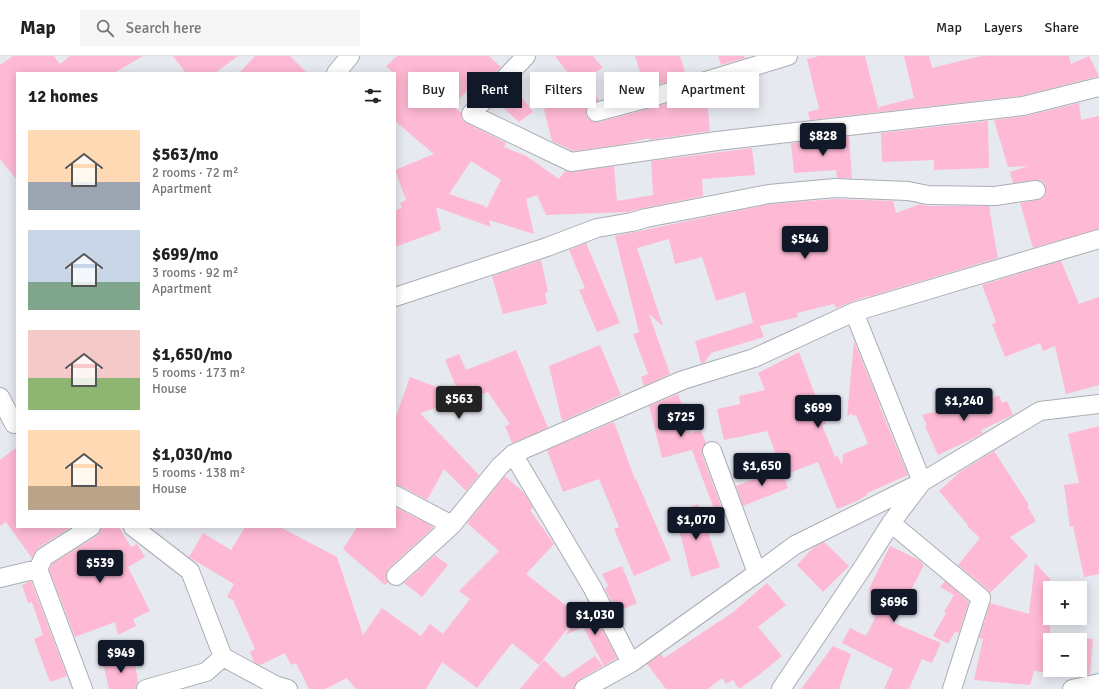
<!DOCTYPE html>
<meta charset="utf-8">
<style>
:root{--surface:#fff;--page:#f6f6f6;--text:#222;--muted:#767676;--line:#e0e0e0;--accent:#111827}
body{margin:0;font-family:Signika,sans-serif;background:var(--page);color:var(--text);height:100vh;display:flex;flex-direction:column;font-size:15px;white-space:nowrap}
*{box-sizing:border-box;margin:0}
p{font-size:13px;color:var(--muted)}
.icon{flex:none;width:22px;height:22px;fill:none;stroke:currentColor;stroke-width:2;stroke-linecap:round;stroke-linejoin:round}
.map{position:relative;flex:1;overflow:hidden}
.side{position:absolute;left:16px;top:16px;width:380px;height:456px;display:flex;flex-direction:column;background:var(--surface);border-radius:0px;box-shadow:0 2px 10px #0003}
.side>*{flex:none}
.guide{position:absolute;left:408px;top:16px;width:380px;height:36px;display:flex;gap:8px}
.controls{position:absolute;left:1043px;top:525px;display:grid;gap:8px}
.controls a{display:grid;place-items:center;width:44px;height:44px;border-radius:0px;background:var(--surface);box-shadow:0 2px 10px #0003;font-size:20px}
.price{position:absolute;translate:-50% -34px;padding:0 9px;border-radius:4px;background:var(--accent);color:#fff;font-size:13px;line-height:26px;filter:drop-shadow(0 1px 2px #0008)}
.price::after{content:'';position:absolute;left:50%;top:24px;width:12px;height:9px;margin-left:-6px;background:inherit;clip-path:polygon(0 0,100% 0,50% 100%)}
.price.current{background:#222;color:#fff}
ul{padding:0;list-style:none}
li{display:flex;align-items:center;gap:12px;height:100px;padding:0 12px}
li span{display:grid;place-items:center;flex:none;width:112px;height:80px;border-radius:0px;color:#555}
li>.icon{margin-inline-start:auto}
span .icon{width:48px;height:48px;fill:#fffc;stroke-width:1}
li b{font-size:17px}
h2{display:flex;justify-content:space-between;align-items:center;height:48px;padding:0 12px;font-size:17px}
.chip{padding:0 14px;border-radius:0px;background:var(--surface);box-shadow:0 2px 10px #0003;font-size:14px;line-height:36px}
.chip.current{background:var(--accent);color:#fff}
header{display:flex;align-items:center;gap:24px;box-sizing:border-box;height:56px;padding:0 20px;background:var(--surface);border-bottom:1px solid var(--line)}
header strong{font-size:19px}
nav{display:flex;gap:22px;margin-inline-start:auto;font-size:14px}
.search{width:280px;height:36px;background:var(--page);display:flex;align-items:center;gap:10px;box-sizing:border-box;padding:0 14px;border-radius:0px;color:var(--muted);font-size:15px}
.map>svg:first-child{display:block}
.building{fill:#feb9d4;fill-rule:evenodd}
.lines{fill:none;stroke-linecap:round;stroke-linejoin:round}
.street-casing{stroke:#aaadb3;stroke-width:20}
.street{stroke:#fff;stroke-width:18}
</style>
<header>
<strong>Map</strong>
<div class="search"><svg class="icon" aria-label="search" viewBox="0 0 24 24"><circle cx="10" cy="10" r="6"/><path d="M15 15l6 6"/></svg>Search here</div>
<nav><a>Map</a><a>Layers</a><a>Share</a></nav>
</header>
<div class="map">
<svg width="1099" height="633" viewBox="0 0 1099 633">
<rect width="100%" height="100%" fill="#e7e9f0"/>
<path class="building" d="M13,0H54L60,8L70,0H143L114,17H17V124L0,103V9Z
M173,0H238L215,17H186Z
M255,0H290L307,17H239Z
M397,0H489L501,11L482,31L476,26L452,50L461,56V60L463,65L466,67L506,87L504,91L526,100L559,123L565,115L572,116L614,110L617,145L653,139L651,105L752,92L755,119L702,123L703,140L644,152L628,156L546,159L537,139L526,143L534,178L489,164L491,171L436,151L441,174L395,191V154L402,152L400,147L406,144L395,114L434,98L395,65V17H393L386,10ZM471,105L501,124L486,153L485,150L449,138Z
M555,0H593L603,12L576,27Z
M635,0H680L686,20L645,32Z
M718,0H744L745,2L721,9Z
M819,0H865L879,55V51L914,42L904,0H929L932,12L981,0H1069L1071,8L1089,0L1099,20L1021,40L810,64L808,56L819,53L807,3Z
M754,21L756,35L731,39L727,29Z
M516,25L520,29L516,34L533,56L519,66L497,46Z
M586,25L599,44L589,48L586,53V59L588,63L593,66H599L659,50L706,36L710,75L649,84V82L619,89L573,95L552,85L544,54Z
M1079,47L1081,64L1099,60V173L1033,192L1020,147L1038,144L1042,142L1046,138V132L1044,127L1040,124H1034L1013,127L1010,116L1028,110L1008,111L994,64L1026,60Z
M988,65L989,112L934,114V104L882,106L881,77Z
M849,81L852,122H837L836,114L794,117L791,87Z
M835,143L893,145L896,157L920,148L928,150H990V157L998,202L868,241V240L841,250L836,252L834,248L797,257L798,261L760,270L764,281L711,297L704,307H701L695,285L753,267L745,236L716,245L702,201L675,208L669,183L637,192L663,270L649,258L670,318L644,330L641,321L648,318L633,278L639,276L615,180L770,148Z
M586,187L620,267L597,276L579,234L585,232L569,194Z
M541,204L548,236L545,237L547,248L503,258L492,220Z
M1061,205L1079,248L1099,241V329L1066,338L1055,290L1043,295L1040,287L1005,301L992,268L996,266L982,229Z
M854,285L880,349H879L908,419L867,437V439L857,445L837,453L818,406L784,419L767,375L724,384L717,353L740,348L739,340L765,334L758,317L799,296L826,368L822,369L835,401L838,400L842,410L843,398L868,388L856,359L853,360L852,358L847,360Z
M600,289L621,339L562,365L549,310Z
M516,294L548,372L512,387L505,370L510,368L488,336L420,357L479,419L466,435L444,413L427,444L400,430L395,429V363L410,321L460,340L445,304L459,298L466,314Z
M678,338L682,349H683L690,377L701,375L706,387L702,393V399L722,453L715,456L692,394L662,402L649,350Z
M999,339L1002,347L1007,345L1013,359L981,374L983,377L974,382L938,399L925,370L927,369L922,359L995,341Z
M614,366L635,424L636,423L671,504L634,520L614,473L619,471L599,423L563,436L547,394Z
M1099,370V518L1084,521L1073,470L1070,471L1064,429L1079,427L1068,378Z
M17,391V471H71L38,492L35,496L32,502L6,466L0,470V404Z
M994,395L1029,449L1027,450L1036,465L1010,481L1028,500L990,537L988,534L958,509L980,482L967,470L968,469L939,435L961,415Z
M781,413L788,432L743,450L736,430Z
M505,420L524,437L533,452L530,454L554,488L526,518L578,559L539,609L512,587L477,632L442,606L426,633H356L347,622L325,633H309L296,607L291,609L285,597L260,609L254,606L250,596L255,593L233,544L227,541L234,528L189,501L203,477L231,494L245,471H280L337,501L363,579L382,552L421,580L430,568L443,578L470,543L459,535L499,495L467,467Z
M698,448L720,511L691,521L675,457Z
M395,451L434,471L389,512L386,517V522L388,526L385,529L343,493L357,471H395Z
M101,471H119L131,491L137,488L145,501L128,511L150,555L133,563L136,570L118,579L115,566L75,581L49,514L52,508L97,480L100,476Z
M824,486L849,510L823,536L797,509L814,491Z
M890,490L919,504L924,509L894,567L941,587L932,607L922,603L909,633H884L893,613L842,587L850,572L866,580L882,548L873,544L869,533Z
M435,499L448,509L422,541L404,527Z
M1035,507L1050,523V579L1093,583L1090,618L1082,620L1034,615L1030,629L974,624L983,583L979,582L990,547L1029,558ZM1050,584H1080V614H1050Z
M622,510L637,547L617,556L605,533L608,530L602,518Z
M31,525L67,620L50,626L34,583L43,579L32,546L28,547L22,529Z
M945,525L969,546L959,577L955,576L948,588L933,580L946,557L944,556L954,539L940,531Z
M767,527L786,549L758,571L782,600L759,619L739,633L733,624L726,628L722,622L708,633H666L647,608L661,598L664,602L732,557Z
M590,550L617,602L604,610L583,571L565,579Z
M833,590L851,598L839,633H801Z
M595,600L603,610L579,624L575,628L574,633H520L544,604L563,622Z
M134,602L138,626L139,625L136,630V633H109L103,607Z"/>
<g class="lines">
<defs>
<path id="street" d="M526,0L471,58L571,106L717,85L1023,50L1099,31
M336,17L350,0
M596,56L656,40L788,0
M395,241L547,191L597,172L632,166L646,162L769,138L835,132L908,135L928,139L995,140L1036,134
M0,341L14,368
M712,395L757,517
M513,398L592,531L631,607
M395,439L452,469
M891,467L981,542L952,633
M133,471L190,515L223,601L275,629L288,633
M38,513L83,633
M396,520L452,469L500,410L513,398L683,324L754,302L854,256L1099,183
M0,522L38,513L44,501L91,471
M146,633L206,616L223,601
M584,633L631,607L757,517L795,489L922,426L854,256
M781,633L865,508L891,467L922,426L1040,355L1099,348
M1072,633L1099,627"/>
</defs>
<use href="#street" class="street-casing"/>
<use href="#street" class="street"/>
</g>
</svg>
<div class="controls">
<a>+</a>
<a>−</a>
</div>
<b class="price" style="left:823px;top:101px">$828</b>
<b class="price" style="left:805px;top:204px">$544</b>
<b class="price current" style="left:459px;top:364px">$563</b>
<b class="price" style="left:964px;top:366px">$1,240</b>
<b class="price" style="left:818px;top:373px">$699</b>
<b class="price" style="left:681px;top:382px">$725</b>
<b class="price" style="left:762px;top:431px">$1,650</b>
<b class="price" style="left:696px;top:485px">$1,070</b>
<b class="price" style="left:100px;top:528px">$539</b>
<b class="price" style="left:894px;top:567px">$696</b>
<b class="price" style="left:595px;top:580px">$1,030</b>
<b class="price" style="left:121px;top:618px">$949</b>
<div class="guide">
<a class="chip">Buy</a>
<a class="chip current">Rent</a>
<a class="chip">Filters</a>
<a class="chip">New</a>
<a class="chip">Apartment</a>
</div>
<section class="side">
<h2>12 homes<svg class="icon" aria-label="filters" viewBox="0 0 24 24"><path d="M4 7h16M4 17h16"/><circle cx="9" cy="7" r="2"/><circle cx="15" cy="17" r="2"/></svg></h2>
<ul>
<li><span style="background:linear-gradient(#ffd9b3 65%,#9aa5b1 0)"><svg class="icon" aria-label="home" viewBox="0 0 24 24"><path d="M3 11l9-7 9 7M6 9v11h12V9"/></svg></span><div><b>$563/mo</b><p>2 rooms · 72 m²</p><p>Apartment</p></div></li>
<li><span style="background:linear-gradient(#c9d6e8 65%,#7fa58c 0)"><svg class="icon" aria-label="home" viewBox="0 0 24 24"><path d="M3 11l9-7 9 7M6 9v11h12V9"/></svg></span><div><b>$699/mo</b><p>3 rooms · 92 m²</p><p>Apartment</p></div></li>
<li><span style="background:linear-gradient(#f6c9c9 60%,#8fb573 0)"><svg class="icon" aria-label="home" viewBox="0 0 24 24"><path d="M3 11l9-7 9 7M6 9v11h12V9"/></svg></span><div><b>$1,650/mo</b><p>5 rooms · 173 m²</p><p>House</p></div></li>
<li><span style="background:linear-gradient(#ffd9b3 70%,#b9a48a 0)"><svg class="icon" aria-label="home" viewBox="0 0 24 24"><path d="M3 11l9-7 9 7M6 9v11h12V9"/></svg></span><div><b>$1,030/mo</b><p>5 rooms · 138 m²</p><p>House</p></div></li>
</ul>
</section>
</div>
